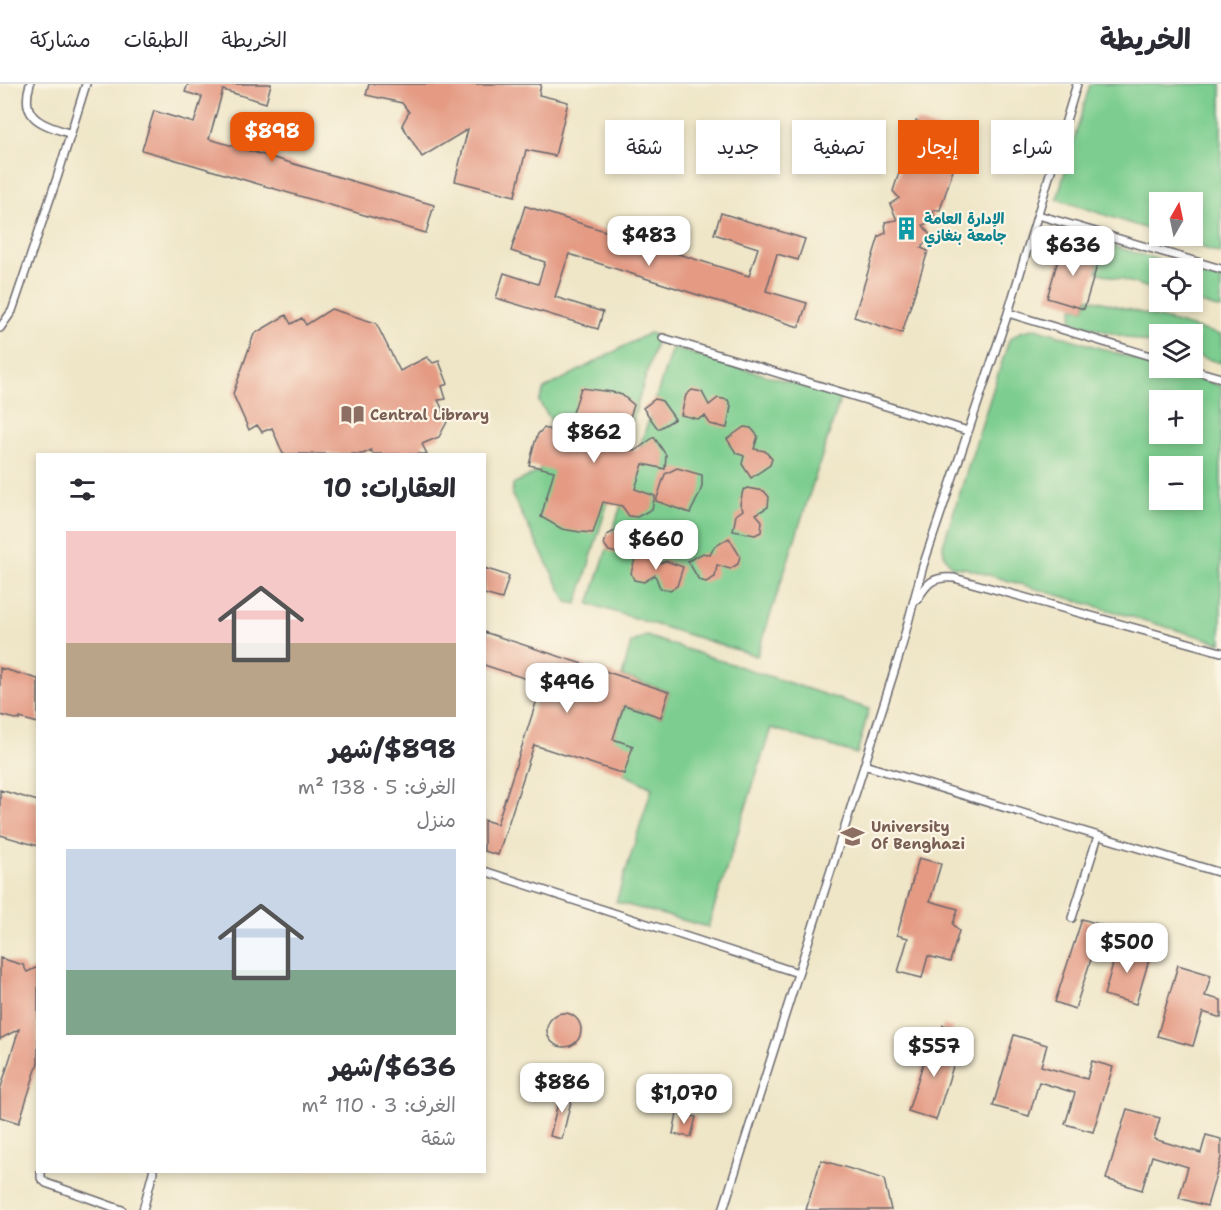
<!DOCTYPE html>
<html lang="ar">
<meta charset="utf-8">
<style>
:root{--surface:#fff;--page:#f2f2f3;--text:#2b2b33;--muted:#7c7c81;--line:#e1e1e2;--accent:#ea580c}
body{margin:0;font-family:"Shantell Sans","Playpen Sans Arabic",sans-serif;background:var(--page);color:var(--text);direction:rtl;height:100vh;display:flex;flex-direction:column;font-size:22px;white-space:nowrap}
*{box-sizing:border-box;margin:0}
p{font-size:20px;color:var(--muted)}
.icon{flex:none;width:33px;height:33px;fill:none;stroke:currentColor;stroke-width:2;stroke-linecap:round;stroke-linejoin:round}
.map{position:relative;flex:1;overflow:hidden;direction:ltr}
.panel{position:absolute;left:36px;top:369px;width:450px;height:720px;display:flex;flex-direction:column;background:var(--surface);border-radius:0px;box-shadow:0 3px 9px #0003;direction:rtl}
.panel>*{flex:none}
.banner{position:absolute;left:504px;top:36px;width:570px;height:54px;direction:rtl;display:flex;gap:12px}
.needle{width:39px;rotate:9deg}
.tools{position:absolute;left:1149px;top:108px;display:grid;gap:12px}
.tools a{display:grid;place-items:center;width:54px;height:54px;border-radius:0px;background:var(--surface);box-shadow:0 3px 9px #0003;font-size:30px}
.price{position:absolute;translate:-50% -51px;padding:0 14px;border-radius:12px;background:#fff;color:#222;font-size:20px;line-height:39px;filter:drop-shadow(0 2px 3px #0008)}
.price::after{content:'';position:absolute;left:50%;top:36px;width:18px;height:14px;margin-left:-9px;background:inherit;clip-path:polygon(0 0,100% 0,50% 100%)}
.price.selected{background:var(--accent);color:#fff}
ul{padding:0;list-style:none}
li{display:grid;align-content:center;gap:12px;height:318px;padding:0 30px}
li span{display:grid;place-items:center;height:186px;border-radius:0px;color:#555}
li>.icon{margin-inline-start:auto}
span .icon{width:108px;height:108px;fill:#fffc;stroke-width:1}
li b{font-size:26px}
h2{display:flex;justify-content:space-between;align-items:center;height:72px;padding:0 30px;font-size:26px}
.chip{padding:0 21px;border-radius:0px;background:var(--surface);box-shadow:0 3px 9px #0003;font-size:21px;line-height:54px}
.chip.selected{background:var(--accent);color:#fff}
header{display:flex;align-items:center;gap:36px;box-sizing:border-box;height:84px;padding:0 30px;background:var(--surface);border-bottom:2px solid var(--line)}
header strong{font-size:28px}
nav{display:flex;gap:33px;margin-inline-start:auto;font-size:21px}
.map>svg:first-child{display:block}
.green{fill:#7bcd8f;stroke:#4e7865;stroke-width:1.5;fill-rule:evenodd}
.building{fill:#e49a83}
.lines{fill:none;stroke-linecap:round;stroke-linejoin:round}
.lane-casing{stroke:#6a676c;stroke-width:10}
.lane{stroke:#fff;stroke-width:7}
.labels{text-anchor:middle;stroke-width:4.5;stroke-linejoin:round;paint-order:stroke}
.culture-label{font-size:15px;font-weight:bold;fill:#0d838f;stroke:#fcf5e5;text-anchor:start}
.education-label{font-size:15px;font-weight:bold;fill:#785e54;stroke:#fcf5e5;text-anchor:start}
</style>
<header>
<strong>الخريطة</strong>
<nav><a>الخريطة</a><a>الطبقات</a><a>مشاركة</a></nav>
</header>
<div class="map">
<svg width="1221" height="1126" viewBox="0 0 1221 1126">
<rect width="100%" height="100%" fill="#fcf5e5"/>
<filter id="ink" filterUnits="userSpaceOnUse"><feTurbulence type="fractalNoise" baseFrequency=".0167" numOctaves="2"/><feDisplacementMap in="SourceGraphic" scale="12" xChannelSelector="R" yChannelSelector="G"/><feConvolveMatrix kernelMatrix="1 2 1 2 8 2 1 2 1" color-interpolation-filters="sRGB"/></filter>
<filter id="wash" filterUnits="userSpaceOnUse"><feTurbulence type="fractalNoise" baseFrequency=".008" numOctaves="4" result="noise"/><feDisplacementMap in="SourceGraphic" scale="24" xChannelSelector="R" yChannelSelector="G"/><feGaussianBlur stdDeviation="1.35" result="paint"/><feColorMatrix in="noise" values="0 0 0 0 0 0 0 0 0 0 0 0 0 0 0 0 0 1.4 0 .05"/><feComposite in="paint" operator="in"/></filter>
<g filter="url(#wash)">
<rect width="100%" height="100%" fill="#efe6c8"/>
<path class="green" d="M1090,0H1221V170L1167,152H1192V118H1160L1159,149L1057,115Z
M1096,157L1186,184H1160L1159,207L1097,188L1099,173L1091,171Z
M1192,187L1221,195V225L1193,217Z
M1088,214L1221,251V279L1193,271L1192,250H1160L1159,262L1071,238L1073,224L1084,225Z
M1036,244L1221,302V559L965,484L952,483L944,471L943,461L1009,256L1020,248ZM1192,316V350H1160V316ZM1192,382V416H1160V382Z
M649,249L658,252L577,520L567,518L512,411L513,400L540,387L551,336L539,318L544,305Z
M672,264L841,313L757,572L589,520Z
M646,552L869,625L857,670L771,644L708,843L616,818L652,704L624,690L613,655L624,621L661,633L669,608L622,592L631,559Z"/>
<g id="blocks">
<path class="building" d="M188,0H271L266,19L223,6L209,55L434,121L426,149L142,66L154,27L194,39L202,13L185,8Z
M369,0H541L539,11L568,18L555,72L526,66L515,112L455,97L468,45L422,73L402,41L409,28L402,19L366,11Z
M916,37L964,53L940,126H933L935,136L923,141L930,151L921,164L928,167L902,249L854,233L879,152L886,149L885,138L897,136L890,120L899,114L893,107Z
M525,122L749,192L758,164L714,150L721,129L805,155L798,176L777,170L766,207L807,219L799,243L569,170L555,213L603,228L598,245L496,214L504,189L538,200L545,178L511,167Z
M1062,162L1100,172L1084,225L1047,214Z
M331,225L376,239L400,287L427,273L433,279L439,277L448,300L442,302L446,315L438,316L448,336L439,353L422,360L427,370H373L371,366L363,370H283L272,344L262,348L257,341L249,346L233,310L254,250L286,231L291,240L302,234L306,241Z
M581,304L612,308L622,311L634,321L620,362L635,367L654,353L666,371L665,385L643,380L635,405L655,412L652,425L637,433L629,432L622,422L603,418L593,449L580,448L562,445L541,433L554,387L529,381L535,358L538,350L544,344L580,354L571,335Z
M692,306L702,308L709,321L718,314L728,316L731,322L727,344L710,340L705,332L698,335L681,331L686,311Z
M655,315L662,317L675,335L658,345L643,324Z
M744,343L751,344L758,352L754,365L765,367L772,375L770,381L751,394L742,380L744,372L736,369L727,355Z
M677,384L702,391V402L700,409L690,429L656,417L665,390Z
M747,404L764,407L769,413L768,423L756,430L762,437L761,448L755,451L733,447L736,431L743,426L740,420L743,406Z
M626,441L633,455L632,460L617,469L609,467L604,460L607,451Z
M729,454L740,472L738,480L730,485L717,481L715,493L706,498L699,496L688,477L703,469L710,471L714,463Z
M637,468L654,473L657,480L666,477L683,483L677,502L670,506L660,504L655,491L644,498L634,496L631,489Z
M484,484L509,492L502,515L484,510Z
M484,548L669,608L661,633L624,621L613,655L633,662L624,690L534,661L498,771L484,767V736L497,740L542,600L484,581Z
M0,584L38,595V639L20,634V636L0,631Z
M0,706L38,717V762L0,751Z
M919,774L941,780L930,817L958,825L953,840L959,847L950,878L928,872L922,894L898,888L908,854L897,851Z
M1082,835L1102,841L1075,925L1055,918Z
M1119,859L1151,869L1136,920L1104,911Z
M0,874L23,881L27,888L38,883V979L19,1039L0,1033V1006L19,945L0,955Z
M1178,881L1211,891L1205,912L1221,916V934L1203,928L1193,962L1157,952Z
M547 946a17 17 0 1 1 34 0a17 17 0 1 1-34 0Z
M943,941L953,944L947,967L957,970L936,1036L908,1027L929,961L937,964Z
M1014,951L1047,961L1041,982L1087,995L1092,977L1113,983L1093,1048L1065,1040L1075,1009L1039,998L1029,1032L993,1022Z
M561,1006L573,1009L562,1055L550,1052Z
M1127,1025L1160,1034L1154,1055L1201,1069L1206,1051L1221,1055V1074L1207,1122L1179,1114L1188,1083L1152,1072L1142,1106L1106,1095Z
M677,1029L696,1033L691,1053L673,1050Z
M821,1076L884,1095L891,1126H806Z"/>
</g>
</g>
<g filter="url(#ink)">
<use href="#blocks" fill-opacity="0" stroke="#6a676c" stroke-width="1.5"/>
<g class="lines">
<defs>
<path id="lane" d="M30,0C19,36 43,40 71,50
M1038,131L1221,185
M1008,229L1160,275
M0,244L12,227L57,94L86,0
M663,254L968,347
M1186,284L1221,294
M917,516C927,499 933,492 954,494L1221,568
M864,681L1221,789
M484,787L798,889
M1072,834L1098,752
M41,1088V1094L46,1099L122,1126
M143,1126L153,1088
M723,1126L900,569L923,482L1008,229L1077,0"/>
</defs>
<use href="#lane" class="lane-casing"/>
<use href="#lane" class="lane"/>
</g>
</g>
<defs>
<symbol id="building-bare" viewBox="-9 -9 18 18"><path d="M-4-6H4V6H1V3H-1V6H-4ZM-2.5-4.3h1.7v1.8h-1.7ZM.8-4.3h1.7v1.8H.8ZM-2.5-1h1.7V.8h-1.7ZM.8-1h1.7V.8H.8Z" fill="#0f9aa8" stroke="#fcf5e5" stroke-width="2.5" paint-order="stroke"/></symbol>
<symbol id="library-bare" viewBox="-9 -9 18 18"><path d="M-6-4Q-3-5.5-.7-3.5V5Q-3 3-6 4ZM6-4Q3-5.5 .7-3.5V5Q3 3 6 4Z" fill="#8d6e63" stroke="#fcf5e5" stroke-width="2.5" paint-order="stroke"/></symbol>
<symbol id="university-bare" viewBox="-9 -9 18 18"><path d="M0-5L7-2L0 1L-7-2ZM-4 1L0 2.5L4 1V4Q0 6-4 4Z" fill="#8d6e63" stroke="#fcf5e5" stroke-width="2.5" paint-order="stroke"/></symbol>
</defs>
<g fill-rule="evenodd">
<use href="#building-bare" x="890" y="128" width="33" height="33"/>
<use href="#library-bare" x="336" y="314" width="33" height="33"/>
<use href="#university-bare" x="836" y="736" width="33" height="33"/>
</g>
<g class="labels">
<g class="culture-label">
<text x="924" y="140">الإدارة العامة<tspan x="924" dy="17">جامعة بنغازي</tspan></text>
</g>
<g class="education-label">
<text x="370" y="336">Central Library</text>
<text x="871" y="748">University<tspan x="871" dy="17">Of Benghazi</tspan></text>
</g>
</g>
</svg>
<div class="tools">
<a><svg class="needle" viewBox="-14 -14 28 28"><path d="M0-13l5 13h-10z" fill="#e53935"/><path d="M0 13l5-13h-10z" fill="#7c7c81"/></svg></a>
<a><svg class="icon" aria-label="locate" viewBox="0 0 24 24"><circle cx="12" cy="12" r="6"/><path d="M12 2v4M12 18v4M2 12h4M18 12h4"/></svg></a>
<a><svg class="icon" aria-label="layers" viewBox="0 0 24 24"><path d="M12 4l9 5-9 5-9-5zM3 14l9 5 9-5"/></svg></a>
<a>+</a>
<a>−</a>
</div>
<b class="price selected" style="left:272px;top:79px">$898</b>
<b class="price" style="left:649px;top:183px">$483</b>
<b class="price" style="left:1073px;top:193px">$636</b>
<b class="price" style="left:594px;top:380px">$862</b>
<b class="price" style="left:656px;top:487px">$660</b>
<b class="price" style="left:567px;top:630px">$496</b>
<b class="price" style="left:1127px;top:890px">$500</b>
<b class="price" style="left:934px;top:994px">$557</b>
<b class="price" style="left:562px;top:1030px">$886</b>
<b class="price" style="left:684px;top:1041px">$1,070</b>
<div class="banner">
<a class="chip">شراء</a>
<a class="chip selected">إيجار</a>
<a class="chip">تصفية</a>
<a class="chip">جديد</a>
<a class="chip">شقة</a>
</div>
<section class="panel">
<h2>العقارات: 10<svg class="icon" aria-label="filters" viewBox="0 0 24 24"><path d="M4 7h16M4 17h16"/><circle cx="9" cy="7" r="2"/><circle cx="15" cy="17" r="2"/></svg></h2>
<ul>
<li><span style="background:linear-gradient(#f6c9c9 60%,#b9a48a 0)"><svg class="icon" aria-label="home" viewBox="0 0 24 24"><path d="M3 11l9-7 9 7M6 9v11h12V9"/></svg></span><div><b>$898/شهر</b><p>الغرف: 5 · 138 m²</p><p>منزل</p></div></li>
<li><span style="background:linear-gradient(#c9d6e8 65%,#7fa58c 0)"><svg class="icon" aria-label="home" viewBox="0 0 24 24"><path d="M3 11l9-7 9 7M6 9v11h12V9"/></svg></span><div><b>$636/شهر</b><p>الغرف: 3 · 110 m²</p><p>شقة</p></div></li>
</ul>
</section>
</div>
